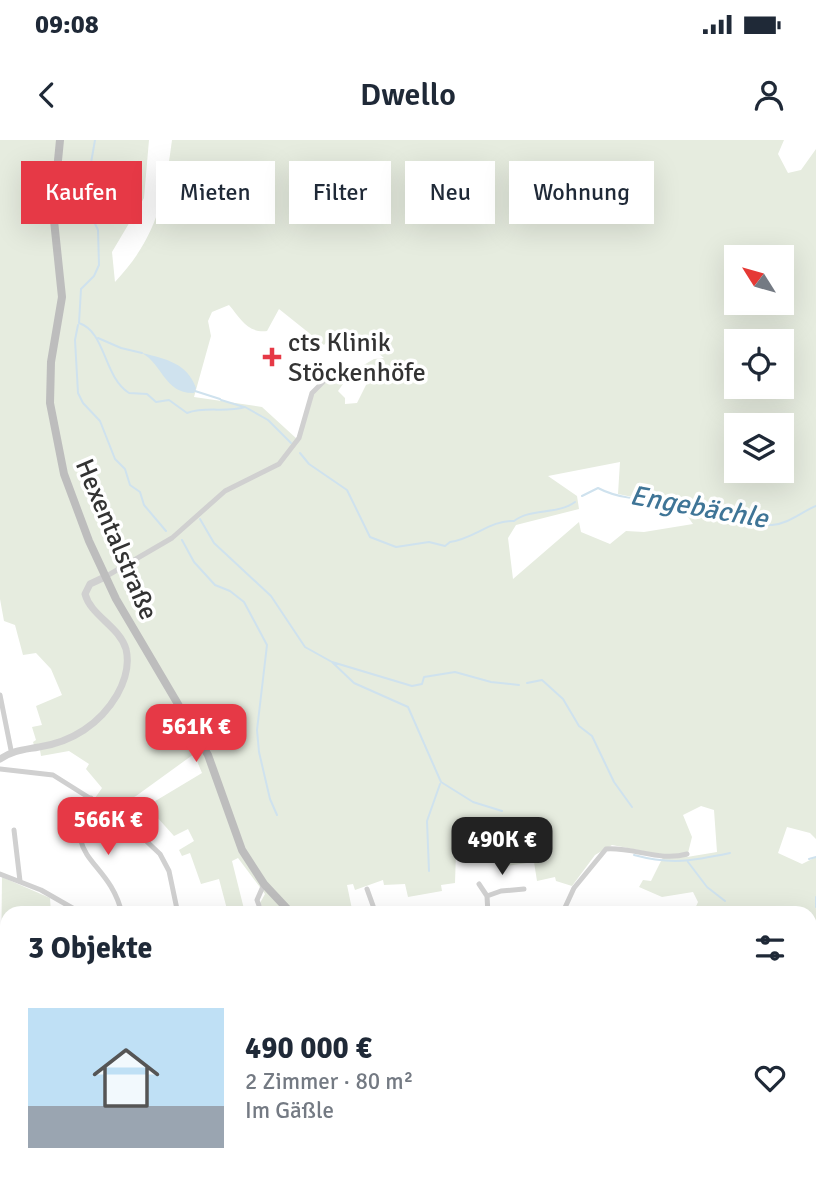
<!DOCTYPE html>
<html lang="de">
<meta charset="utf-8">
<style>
:root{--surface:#fff;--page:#f6f6f7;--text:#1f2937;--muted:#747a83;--accent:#e63946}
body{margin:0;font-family:Signika,sans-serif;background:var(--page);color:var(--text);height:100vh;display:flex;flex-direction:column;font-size:26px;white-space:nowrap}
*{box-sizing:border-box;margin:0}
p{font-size:23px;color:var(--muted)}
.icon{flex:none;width:38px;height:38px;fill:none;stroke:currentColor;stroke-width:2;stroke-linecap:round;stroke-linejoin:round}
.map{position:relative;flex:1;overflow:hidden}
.side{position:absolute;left:0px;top:766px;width:817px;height:275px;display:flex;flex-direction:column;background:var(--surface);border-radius:21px 21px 0 0;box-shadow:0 7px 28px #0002}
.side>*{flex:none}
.hud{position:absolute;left:21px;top:21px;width:775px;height:63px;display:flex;gap:14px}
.needle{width:46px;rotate:307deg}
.fabs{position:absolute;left:724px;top:105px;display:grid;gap:14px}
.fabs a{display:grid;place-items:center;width:70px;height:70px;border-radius:0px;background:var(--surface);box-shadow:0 7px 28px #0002;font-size:35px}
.price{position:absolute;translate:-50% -60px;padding:0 16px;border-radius:14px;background:var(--accent);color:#fff;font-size:23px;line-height:46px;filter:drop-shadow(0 2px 4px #0008)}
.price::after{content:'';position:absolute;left:50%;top:42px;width:21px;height:16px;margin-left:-10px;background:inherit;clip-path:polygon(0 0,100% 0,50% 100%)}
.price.selected{background:#222;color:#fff}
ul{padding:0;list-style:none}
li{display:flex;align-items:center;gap:21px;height:175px;padding:0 28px}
li span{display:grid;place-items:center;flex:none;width:196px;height:140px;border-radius:0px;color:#555}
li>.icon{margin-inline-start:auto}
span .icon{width:84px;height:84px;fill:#fffc;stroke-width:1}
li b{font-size:30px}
h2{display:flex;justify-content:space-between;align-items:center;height:84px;padding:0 28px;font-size:30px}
.chip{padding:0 24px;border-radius:0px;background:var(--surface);box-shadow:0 7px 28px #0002;font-size:24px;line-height:63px}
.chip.selected{background:var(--accent);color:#fff}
.status{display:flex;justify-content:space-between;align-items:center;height:49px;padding:0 35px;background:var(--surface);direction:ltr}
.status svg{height:19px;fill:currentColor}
header{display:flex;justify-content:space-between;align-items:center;height:91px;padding:0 28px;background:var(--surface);font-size:32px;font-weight:600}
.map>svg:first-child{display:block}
.green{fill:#e6ecdf;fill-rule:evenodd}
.water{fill:#cfe2ee}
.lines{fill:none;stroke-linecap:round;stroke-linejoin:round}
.stream{stroke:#cfe2ee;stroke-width:2}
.minor{stroke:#d0d0d0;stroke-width:5}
.tertiary{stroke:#d0d0d0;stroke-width:7}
.secondary{stroke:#bdbdbd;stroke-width:8}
.poi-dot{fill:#e63946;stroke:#fff;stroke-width:2.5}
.labels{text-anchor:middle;stroke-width:7;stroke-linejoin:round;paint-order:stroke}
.poi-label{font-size:26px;fill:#333;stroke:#fff;text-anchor:start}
.street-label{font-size:26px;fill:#333;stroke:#fff}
.water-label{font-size:28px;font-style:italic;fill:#3f7597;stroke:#fff}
</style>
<div class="status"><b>09:08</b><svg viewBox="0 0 49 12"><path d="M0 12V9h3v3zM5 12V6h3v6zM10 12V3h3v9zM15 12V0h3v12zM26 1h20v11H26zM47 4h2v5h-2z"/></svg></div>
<header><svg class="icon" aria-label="back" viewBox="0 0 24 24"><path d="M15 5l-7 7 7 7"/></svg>Dwello<svg class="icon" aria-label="person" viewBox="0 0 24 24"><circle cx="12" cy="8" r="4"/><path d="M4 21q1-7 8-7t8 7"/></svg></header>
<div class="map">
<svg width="816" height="1041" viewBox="0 0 816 1041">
<rect width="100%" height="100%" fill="#fff"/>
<path class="green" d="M0,0H149L144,58L112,112L115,142C157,97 164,60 172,0H784L778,14L788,33L801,30L816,9V699L810,693L787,687L778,713L802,724L816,717V1041H274L280,1034H810V774L693,773L698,762L693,752L662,757L639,747L643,740L651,741L664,715L612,705L595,715L572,746L556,741L555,737L537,741L534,722L500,727L499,711L456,712L455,743L441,745L442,751L408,757L405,744L384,745L383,740L355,750L353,744L347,745L353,774L266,773L260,763L265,754L238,718L232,721L245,773H228L219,739L201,744L190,713L182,716L179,710L194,701L188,689L174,696L147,666L202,633L194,614L136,656L112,669L95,658L102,648L86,629L89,624L69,611L41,616L39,604L34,605L33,602L36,600L32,587L42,585L36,566L62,555L51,529L36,513L23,515L15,485L4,481L0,459ZM737,117H782V163H737ZM229,165C241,179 247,193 267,191L279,169L324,205L335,192L354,201L365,202L384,218L374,219L355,230L368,241L357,263L345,264V258L338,251L343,244L335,236L312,253L297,299L262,267L194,257L211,196L208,181L212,172ZM737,201H782V247H737ZM737,285H782V331H737ZM620,322L618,354L681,367L693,384L644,392L626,391L610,404L581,392L579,382L513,439L508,398L516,385L579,369L577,356L548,336ZM701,666L714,670L717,712L687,717L692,697L683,675Z
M2,737L50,758L51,773L7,774V915L0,913Z
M46,1034H158L160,1041H47Z"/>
<path class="water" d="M142,213C166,219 187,223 196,248L194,253C165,254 163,225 142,213Z"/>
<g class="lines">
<path class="stream" d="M95,0L88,40L93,51L89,71L98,90L99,125L94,136L81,149L79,183C106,192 103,236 129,253L147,254L156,262L169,260L187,273C206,266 225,273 245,267L268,280L291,303
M78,185L75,200L78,253L83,263L100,281L115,319L125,329L130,345L140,352L144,365L166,391
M98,198L121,208L142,213
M195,251L220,259
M221,260L244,267
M300,313L309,324L347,350L370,397L396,407L429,402L445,406L450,402C474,399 490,380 514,381C530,368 557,375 575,362
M582,356L598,348C630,365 671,357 705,366C727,372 748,386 772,385C788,384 801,372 816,366
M200,379L214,403L271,456L305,507L332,522L354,543L408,567L441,642L473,662L502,671
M182,400L194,422L215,445L230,451L244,462L267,505L257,590L259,612L270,659L277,675
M332,522L412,546L422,544L424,537L455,532L491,542L519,545
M527,543L542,540L563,559L579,586L592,596L614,642L632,667
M634,715C671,725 692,721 730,713
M809,719L816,717
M688,722L707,747L725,761
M429,731L427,681L440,644
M816,757V767"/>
<path class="minor" d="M105,437L172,398L225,351L279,324L299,298L312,253L324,241L352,230
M0,555L11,610
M0,629L53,635L123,679L160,714L169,731L178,774
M91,658C58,720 109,717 122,774
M14,690L20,741
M0,734L41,750L83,774
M479,744L487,756L488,774
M367,749L376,774
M487,756L501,751L524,749
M262,774L257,760L264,744
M562,774L574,748L606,709C634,707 660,722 687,714
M23,1034L24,1041
M180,1034L182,1041
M258,1034L259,1041
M482,1040L497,1035
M69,1041L80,1034
M233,1041L250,1034"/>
<path class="tertiary" d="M0,619C14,610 23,610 39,607C72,602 100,584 117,555C125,541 130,526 126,509C119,486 91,476 85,454L90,444L105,437"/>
<path class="secondary" d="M60,0L53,71L62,157L51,222L50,263L64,334L89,401L116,459L208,615L242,710L264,744L292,774
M480,1034L482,1041"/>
</g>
<path class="poi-dot" d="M268.5 206.5h7v7h7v7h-7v7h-7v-7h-7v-7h7z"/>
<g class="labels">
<g class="poi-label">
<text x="288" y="211">cts Klinik<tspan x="288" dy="30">Stöckenhöfe</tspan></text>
</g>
<g class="street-label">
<text transform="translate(117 399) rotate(67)" y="9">Hexentalstraße</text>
</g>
<g class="water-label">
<text transform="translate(699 366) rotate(10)" y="10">Engebächle</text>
</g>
</g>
</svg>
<div class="fabs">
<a><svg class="needle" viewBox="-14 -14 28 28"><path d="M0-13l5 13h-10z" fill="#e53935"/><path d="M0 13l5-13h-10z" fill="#747a83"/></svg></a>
<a><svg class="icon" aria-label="locate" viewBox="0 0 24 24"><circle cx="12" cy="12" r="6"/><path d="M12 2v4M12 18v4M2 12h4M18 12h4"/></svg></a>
<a><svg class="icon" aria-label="layers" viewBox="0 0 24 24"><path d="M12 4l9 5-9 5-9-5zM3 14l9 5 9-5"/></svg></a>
</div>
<b class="price" style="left:196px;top:624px">561K €</b>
<b class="price" style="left:108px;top:717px">566K €</b>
<b class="price selected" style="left:502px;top:737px">490K €</b>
<div class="hud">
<a class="chip selected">Kaufen</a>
<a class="chip">Mieten</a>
<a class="chip">Filter</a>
<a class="chip">Neu</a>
<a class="chip">Wohnung</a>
</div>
<section class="side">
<h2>3 Objekte<svg class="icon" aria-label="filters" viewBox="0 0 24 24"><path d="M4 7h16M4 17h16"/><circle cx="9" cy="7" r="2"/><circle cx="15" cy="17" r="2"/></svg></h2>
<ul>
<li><span style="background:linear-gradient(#bfe0f5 70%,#9aa5b1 0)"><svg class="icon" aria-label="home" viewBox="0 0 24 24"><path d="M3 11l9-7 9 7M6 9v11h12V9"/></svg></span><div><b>490 000 €</b><p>2 Zimmer · 80 m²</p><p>Im Gäßle</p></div><svg class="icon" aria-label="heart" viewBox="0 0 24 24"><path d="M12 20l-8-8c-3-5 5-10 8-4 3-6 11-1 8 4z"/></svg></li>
</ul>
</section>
</div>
